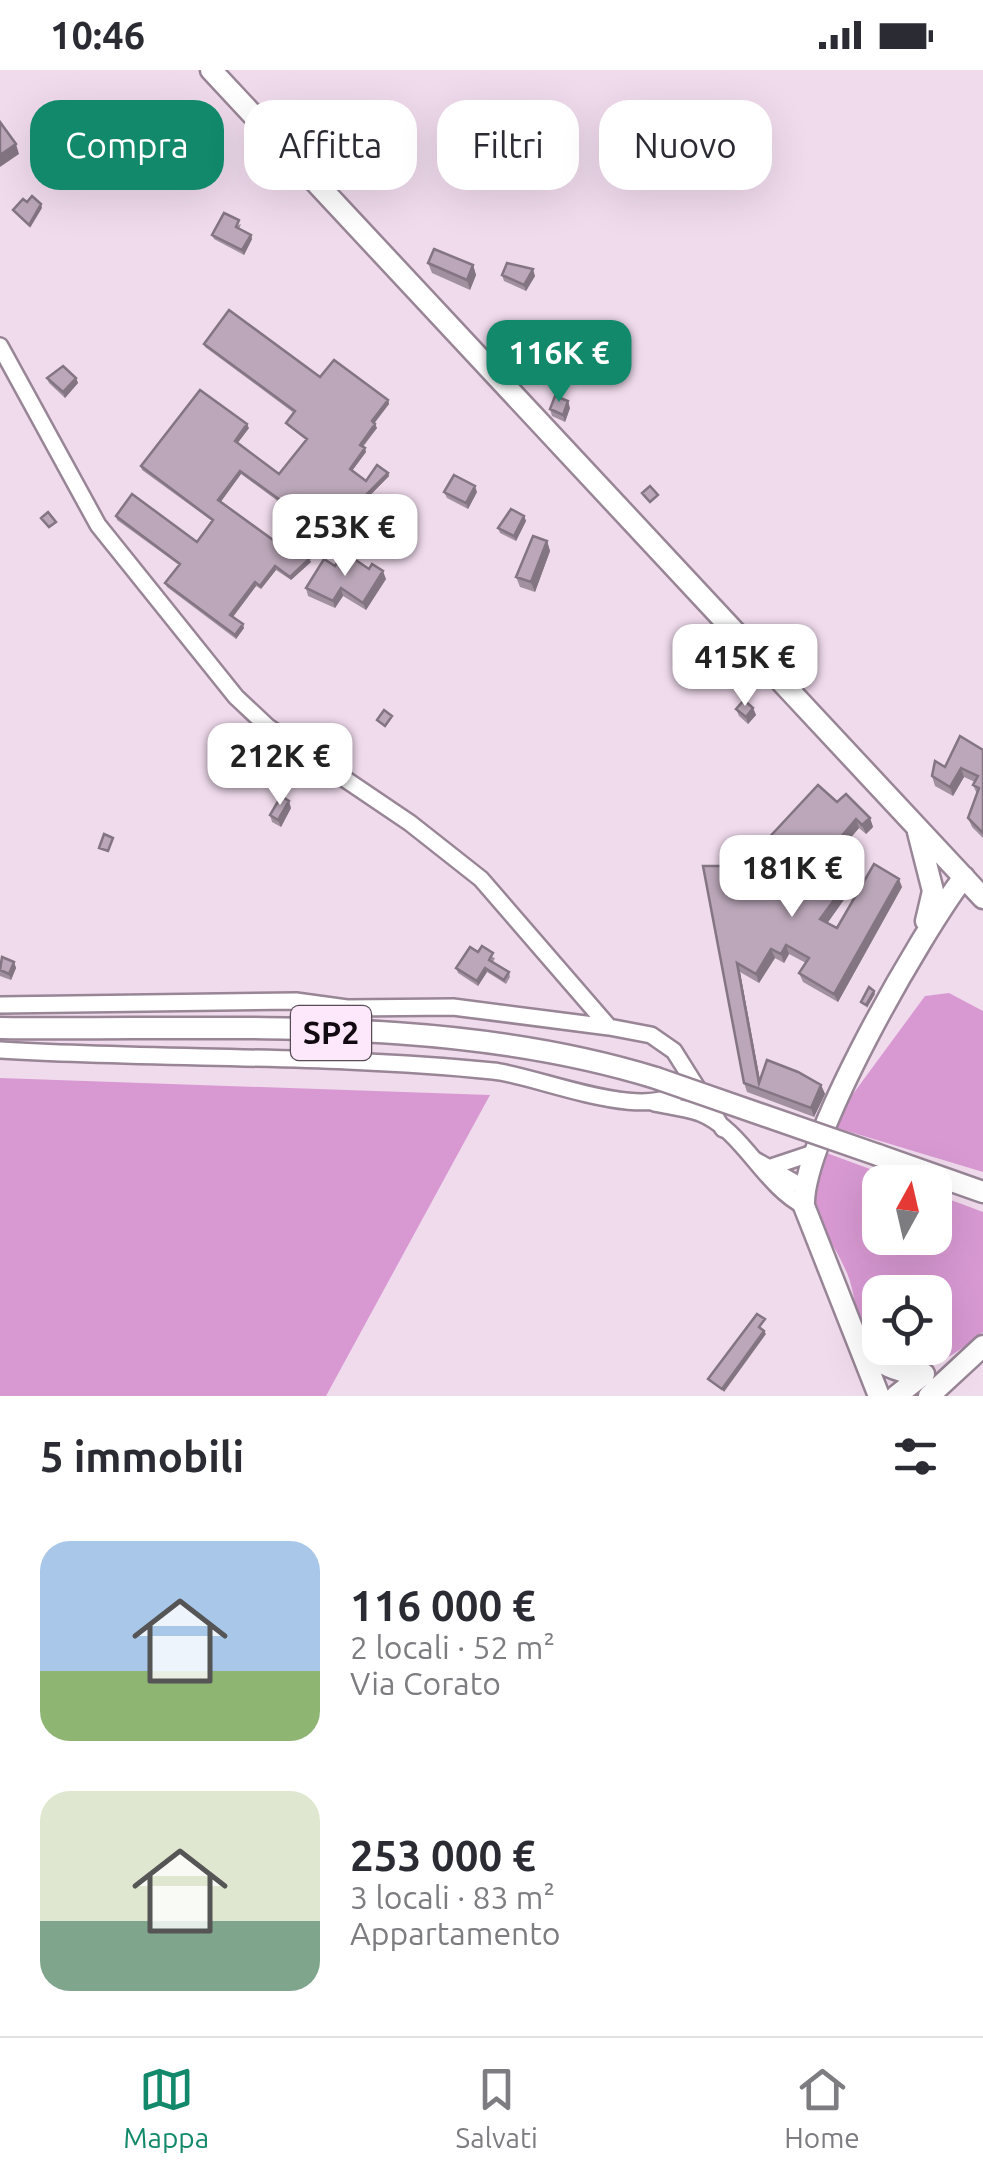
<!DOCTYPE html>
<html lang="it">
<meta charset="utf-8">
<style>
:root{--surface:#fff;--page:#f7f7f7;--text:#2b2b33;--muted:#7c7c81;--line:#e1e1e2;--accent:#12896b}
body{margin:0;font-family:Ubuntu,sans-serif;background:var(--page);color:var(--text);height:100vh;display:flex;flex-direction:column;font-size:38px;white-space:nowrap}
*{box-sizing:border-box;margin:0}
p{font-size:32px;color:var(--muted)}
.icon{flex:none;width:55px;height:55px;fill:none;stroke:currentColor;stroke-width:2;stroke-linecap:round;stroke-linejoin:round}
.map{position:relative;height:1326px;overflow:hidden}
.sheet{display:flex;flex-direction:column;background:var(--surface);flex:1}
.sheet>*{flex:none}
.banner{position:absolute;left:30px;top:30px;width:925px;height:90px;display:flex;gap:20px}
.needle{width:65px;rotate:8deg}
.buttons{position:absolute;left:862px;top:1095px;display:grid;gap:20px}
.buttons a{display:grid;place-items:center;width:90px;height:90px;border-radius:20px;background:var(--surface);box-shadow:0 10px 40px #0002;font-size:50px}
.price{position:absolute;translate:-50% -85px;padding:0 22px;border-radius:20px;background:#fff;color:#222;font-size:32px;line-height:65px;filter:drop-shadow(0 2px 5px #0008)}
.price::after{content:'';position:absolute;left:50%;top:60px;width:30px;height:22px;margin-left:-15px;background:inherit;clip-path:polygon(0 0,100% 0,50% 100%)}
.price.on{background:var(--accent);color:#fff}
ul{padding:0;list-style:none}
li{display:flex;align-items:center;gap:30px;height:250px;padding:0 40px}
li span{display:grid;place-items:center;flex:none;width:280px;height:200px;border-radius:30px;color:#555}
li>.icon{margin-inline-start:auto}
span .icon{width:120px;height:120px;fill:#fffc;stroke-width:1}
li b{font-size:42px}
h2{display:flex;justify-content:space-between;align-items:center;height:120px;padding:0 40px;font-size:42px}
.pill{padding:0 35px;border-radius:30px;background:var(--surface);box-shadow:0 10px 40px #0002;font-size:35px;line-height:90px}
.pill.on{background:var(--accent);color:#fff}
.status{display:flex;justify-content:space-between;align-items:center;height:70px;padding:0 50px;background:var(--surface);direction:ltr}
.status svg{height:28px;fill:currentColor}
.tab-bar{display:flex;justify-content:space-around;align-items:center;height:140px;border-top:2px solid var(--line);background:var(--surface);font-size:28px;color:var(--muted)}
.tab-bar a{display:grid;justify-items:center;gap:5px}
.tab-bar .on{color:var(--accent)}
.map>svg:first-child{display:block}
.green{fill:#d899d3;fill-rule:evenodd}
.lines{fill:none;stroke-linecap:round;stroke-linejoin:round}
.minor-casing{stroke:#988596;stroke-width:20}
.major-casing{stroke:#988596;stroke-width:25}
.minor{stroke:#fff;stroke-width:15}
.major{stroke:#fff;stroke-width:20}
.major-bridge-casing{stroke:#988596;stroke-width:25;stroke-linecap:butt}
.major-bridge{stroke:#fff;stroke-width:20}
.wall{fill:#a1909f}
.shaded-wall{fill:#837582}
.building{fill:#bba7b9;stroke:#837582;stroke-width:2.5}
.labels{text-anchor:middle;stroke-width:8;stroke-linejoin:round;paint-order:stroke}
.shield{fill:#fde8fb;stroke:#584d56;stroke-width:2.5}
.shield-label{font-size:32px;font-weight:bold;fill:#110a10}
</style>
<div class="status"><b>10:46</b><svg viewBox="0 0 49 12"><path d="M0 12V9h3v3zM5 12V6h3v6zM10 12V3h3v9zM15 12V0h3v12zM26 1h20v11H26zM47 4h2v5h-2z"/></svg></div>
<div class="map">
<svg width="983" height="1326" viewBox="0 0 983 1326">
<rect width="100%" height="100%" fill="#f0dbed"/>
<path class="green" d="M949,923L983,941V1102L837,1058L850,1028L925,926Z
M0,1008L490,1025L326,1326H0Z
M824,1082L905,1112H880V1168H935V1124L983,1142V1262C942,1295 897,1326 864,1263C855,1245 855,1222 847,1203C824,1150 797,1143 824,1082ZM880,1222H935V1278H880Z"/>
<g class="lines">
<defs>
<path id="minor" d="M0,276L98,455L236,627L268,657L410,753L481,809L609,957
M0,935L296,931L347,938L453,937L609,957L651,965L674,981L723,1059
M0,980C164,990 329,984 493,1001C537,1005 660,1060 686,1013
M654,1033C669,1036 686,1038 700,1043C743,1060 763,1115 804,1136
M755,1090L803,1117
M771,1097L813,1083"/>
<path id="major" d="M211,0L983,828
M918,762L933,821L926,851
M0,958C218,961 446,943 656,1008
M878,1085L983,1122
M863,1276C881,1296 895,1301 921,1305
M879,1326L804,1136C801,1071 921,863 964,807
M896,1326L924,1304
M929,1326L983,1276"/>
</defs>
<use href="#minor" class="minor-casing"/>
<use href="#major" class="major-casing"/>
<use href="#minor" class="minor"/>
<use href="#major" class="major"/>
<defs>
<path id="major-bridge" d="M656,1008L878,1085"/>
</defs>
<use href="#major-bridge" class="major-bridge-casing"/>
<use href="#major-bridge" class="major-bridge"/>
</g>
<path class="wall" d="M241,154L239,159L251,165L252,169L244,185L214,169L212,165Z
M428,193L473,195L476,205L470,220L432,203Z
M502,205L535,206L526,221L504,211Z
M555,268L557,273L543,286L533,279L531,273Z
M204,274L320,307L388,330L389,334L374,353L377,358L363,377L366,382L352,401L366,411L388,403L389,406L328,468L241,404L221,431L291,483L309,489L311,492L291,510L276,500L261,519L256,516L233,547L244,558L236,569L167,517L165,513L179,495L117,450L116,446L197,472L212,451L142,400L141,396L249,358L238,372L279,404L306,370L288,356L286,353L294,343L205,277Z
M47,308H76L78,313L65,328L49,313Z
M570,338L565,352L552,346L550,339Z
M444,422H477L468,439L447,428Z
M524,446L526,451L516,471L500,463L498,458Z
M547,471L550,481L535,522L520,517L516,507Z
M335,496L386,509L366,540L343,526L335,538L308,526L306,518Z
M692,592L694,599L688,608L676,601L674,594Z
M753,638L756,645L748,654L739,646L736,639Z
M983,680V768L972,757L968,748L977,724L973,715L975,712L964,707L953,726L935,716L932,706L945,697Z
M837,732L870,748L873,757L866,764L859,758L824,799L845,815L848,824L827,853L837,858L902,817L838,932L803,912L799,903L806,893L789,884L784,893L775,888L759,913L740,902L760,1010L821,1015L825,1024L814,1047L747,1022L744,1013L703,796L741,809Z
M291,738L281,757L272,752L270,745Z
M478,882L495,888L493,892L509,902L510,907L506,914L487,902L478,916L458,903L456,898Z
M0,891L14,892L16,898L11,910L0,906Z"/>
<path class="shaded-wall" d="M16,74L19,84L0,97V85Z
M41,134L42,138L30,158L29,155Z
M251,165L252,169L244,185L242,180Z
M473,195L476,205L470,220L467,210Z
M533,199L535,206L526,221L524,215Z
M555,268L557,273L543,286L541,280Z
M76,308L78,313L65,328L63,322Z
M388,330L389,334L373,355L372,351Z
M568,331L570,338L565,352L563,345Z
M247,354L249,358L237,374L235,371Z
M375,354L377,358L361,378L360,375Z
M365,378L366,382L351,402L350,399Z
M240,401L241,404L220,433L218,430Z
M388,403L389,406L328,468L327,464Z
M475,416L477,422L468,439L466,433Z
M524,446L526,451L516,471L514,466Z
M547,471L550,481L535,522L531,512Z
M309,489L311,492L291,510L290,507Z
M275,496L276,500L261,519L260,516Z
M383,501L386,509L366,540L363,533Z
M255,512L256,516L232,548L230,545Z
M341,518L343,526L335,538L333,531Z
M243,554L244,558L236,569L235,565Z
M692,592L694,599L688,608L686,602Z
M753,638L756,645L748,654L746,647Z
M961,698L964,707L953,726L950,717Z
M289,731L291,738L281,757L278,750Z
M870,748L873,757L866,764L862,755Z
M856,749L859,758L821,802L818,794Z
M899,809L902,817L838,932L834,924Z
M845,815L848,824L824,858L820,849Z
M786,875L789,884L784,893L781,884Z
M771,879L775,888L759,913L756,904Z
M14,892L16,898L11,910L9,904Z
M737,893L740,902L762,1021L759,1013Z
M485,898L487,902L478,916L477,911Z
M874,921L875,924L867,938L866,935Z
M821,1015L825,1024L814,1047L811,1038Z
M764,1261L766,1264L724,1322L722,1319Z"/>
<path class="building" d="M0,52L16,74L0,85Z
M32,126L41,134L29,155L13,140L23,129L27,132Z
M224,143L239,150L236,157L251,165L242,180L212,165Z
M434,179L473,195L467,210L428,193Z
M507,193L533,199L524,215L502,205Z
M229,240L320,307L334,290L388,330L372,351L375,354L360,375L365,378L350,399L366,411L377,395L388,403L327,464L240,401L218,430L291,483L295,478L309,489L290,507L275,496L260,516L255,512L230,545L243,554L235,565L165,513L180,494L116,446L132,424L197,472L213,450L141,396L200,320L247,354L235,371L279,404L307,369L286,353L295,341L204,274Z
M536,254L555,268L541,280L531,273Z
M63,296L76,308L63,322L47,308Z
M555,326L568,331L563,345L550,339Z
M454,405L475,416L466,433L444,422Z
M650,416L658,425L650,432L642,423Z
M511,439L524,446L514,466L498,458Z
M48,442L56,452L49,457L41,448Z
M533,466L547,471L531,512L516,507Z
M344,482L369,499L372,494L383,501L363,533L341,518L333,531L306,518L324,489L335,496Z
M680,585L692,592L686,602L674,594Z
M744,630L753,638L746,647L736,639Z
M384,640L392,646L385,656L377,650Z
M960,666L983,680V763L968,748L979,718L973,715L978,706L961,698L950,717L932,706L935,691L945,697Z
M818,715L837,732L846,724L870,748L862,755L856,749L818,794L845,815L820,849L837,858L874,794L899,809L834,924L799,903L809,888L786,875L781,884L771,879L756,904L737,893L759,1013L767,990L798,1002L821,1015L811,1038L744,1013L703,796H720L741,809L764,773Z
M281,726L289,731L278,750L270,745Z
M104,764L113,768L108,781L99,778Z
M482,876L493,883L489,890L509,902L504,910L485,898L477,911L456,898L470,877L478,882Z
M2,887L14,892L9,904L0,900Z
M869,917L874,921L866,935L861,932Z
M757,1244L765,1249L759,1257L764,1261L722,1319L708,1309Z"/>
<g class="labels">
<rect class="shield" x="291" y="936" width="80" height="54" rx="8"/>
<g class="shield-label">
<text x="331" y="974">SP2</text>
</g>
</g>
</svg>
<div class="buttons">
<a><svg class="needle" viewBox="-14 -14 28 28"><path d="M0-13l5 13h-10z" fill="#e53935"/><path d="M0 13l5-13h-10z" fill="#7c7c81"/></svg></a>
<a><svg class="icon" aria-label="locate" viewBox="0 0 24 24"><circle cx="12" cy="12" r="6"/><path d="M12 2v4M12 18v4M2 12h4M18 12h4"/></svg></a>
</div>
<b class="price on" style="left:559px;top:335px">116K €</b>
<b class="price" style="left:345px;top:509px">253K €</b>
<b class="price" style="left:745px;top:639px">415K €</b>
<b class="price" style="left:280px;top:738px">212K €</b>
<b class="price" style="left:792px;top:850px">181K €</b>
<div class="banner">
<a class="pill on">Compra</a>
<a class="pill">Affitta</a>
<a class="pill">Filtri</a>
<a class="pill">Nuovo</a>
</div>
</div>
<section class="sheet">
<h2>5 immobili<svg class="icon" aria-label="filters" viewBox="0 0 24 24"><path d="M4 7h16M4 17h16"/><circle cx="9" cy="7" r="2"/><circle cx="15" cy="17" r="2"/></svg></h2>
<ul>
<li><span style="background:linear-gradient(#a9c7e8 65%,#8fb573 0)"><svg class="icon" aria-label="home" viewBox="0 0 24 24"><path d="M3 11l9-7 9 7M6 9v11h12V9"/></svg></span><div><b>116 000 €</b><p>2 locali · 52 m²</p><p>Via Corato</p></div></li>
<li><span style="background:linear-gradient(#dfe7d0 65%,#7fa58c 0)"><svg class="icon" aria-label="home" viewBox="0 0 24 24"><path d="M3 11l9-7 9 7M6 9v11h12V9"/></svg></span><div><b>253 000 €</b><p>3 locali · 83 m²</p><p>Appartamento</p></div></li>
</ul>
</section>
<nav class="tab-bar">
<a class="on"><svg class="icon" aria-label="map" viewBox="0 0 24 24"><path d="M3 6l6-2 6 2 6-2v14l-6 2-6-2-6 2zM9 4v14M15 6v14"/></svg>Mappa</a>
<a><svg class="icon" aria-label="saved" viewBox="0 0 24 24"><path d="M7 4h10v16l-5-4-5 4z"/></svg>Salvati</a>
<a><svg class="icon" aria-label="home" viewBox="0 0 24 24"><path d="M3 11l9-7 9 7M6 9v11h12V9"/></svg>Home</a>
</nav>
